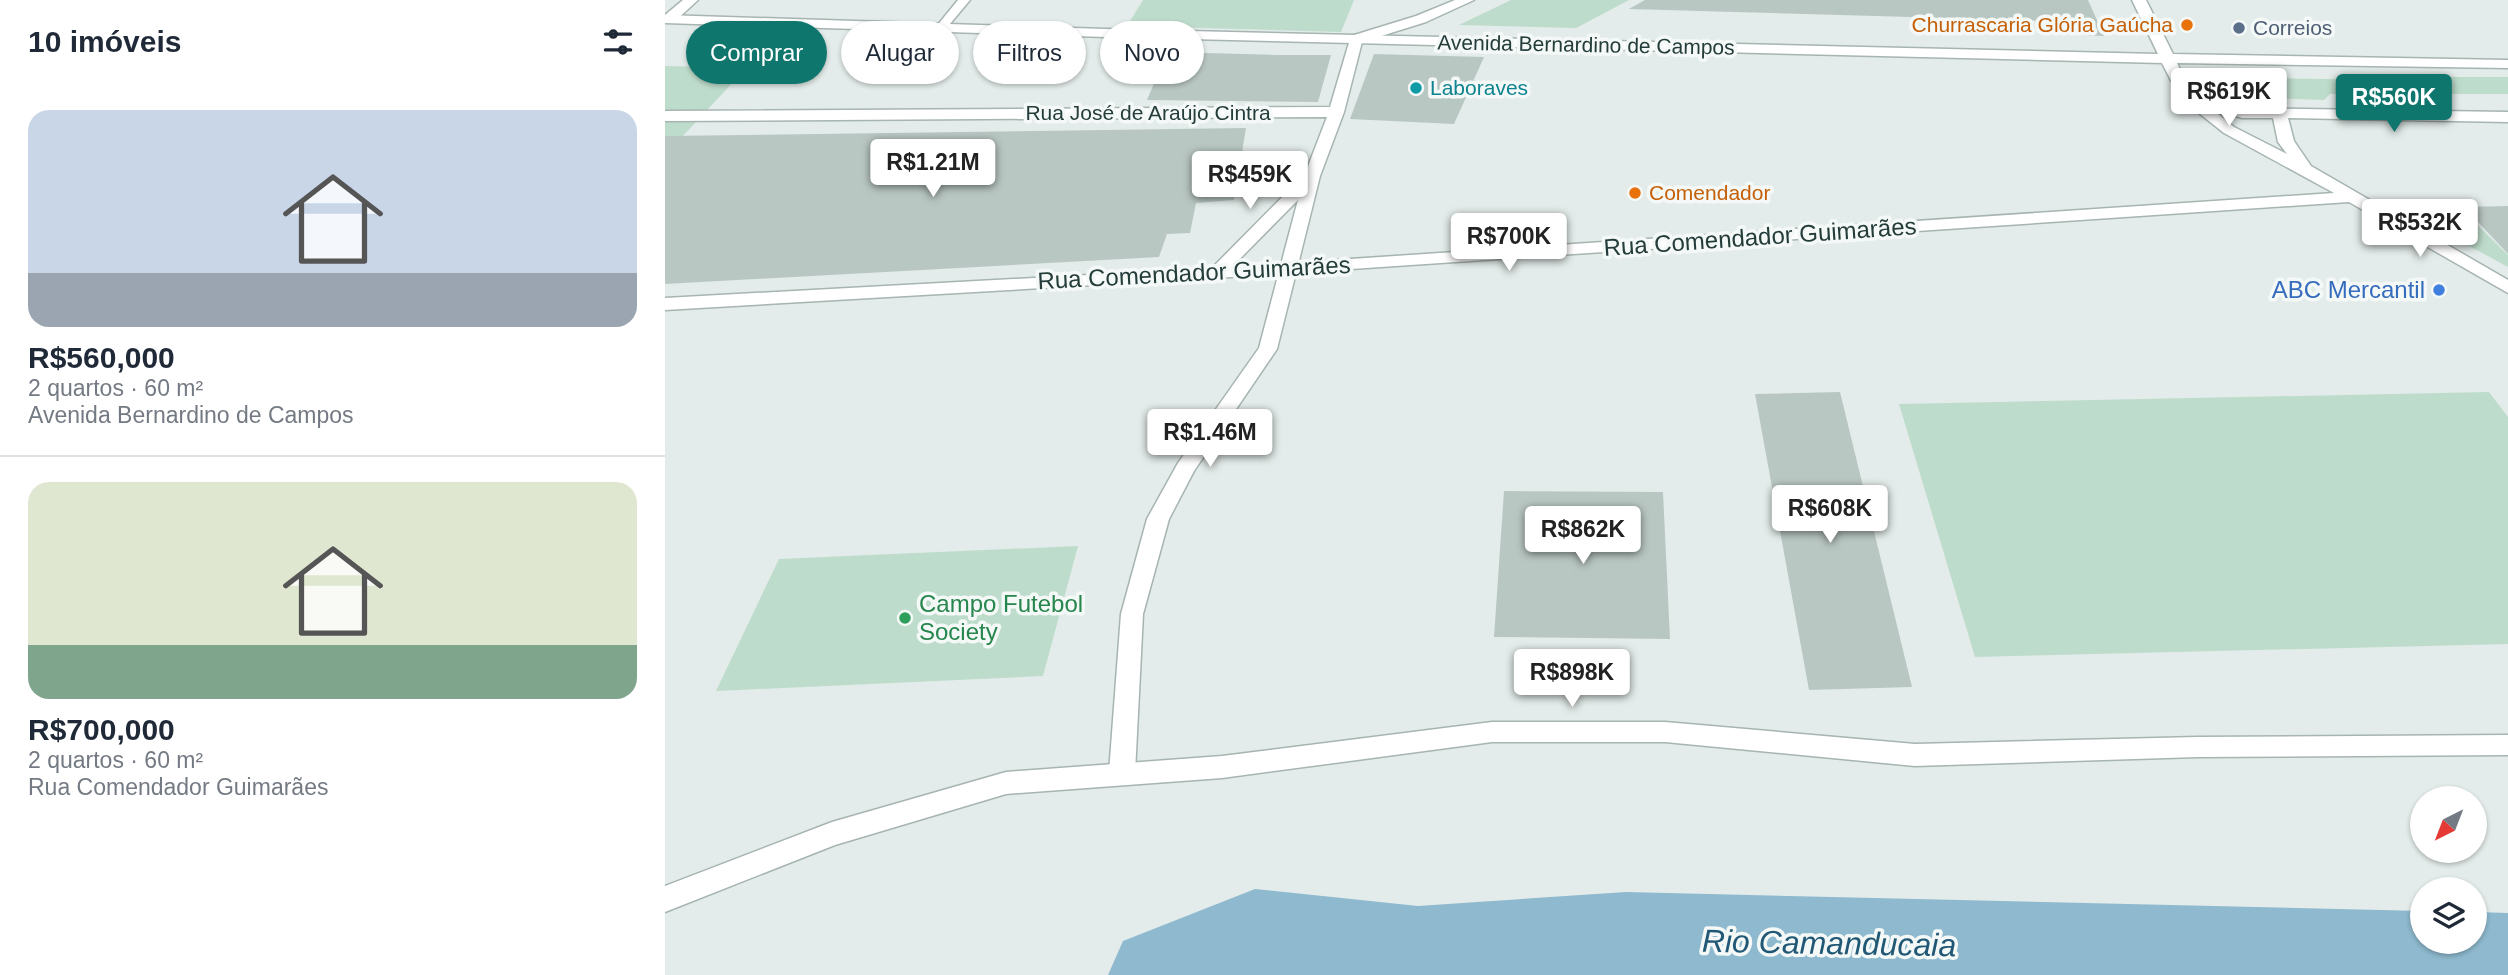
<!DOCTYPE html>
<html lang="pt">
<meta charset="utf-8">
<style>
:root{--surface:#fff;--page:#f2f2f3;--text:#1f2937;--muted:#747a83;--line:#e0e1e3;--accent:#0f766e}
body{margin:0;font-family:Helvetica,sans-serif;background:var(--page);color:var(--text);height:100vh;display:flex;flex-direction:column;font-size:26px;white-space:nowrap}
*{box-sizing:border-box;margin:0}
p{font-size:23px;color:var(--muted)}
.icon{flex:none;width:38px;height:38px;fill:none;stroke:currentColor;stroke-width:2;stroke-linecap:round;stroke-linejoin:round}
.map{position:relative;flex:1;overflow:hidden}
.details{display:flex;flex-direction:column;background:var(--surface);width:665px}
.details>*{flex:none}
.hud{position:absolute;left:21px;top:21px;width:665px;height:63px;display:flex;gap:14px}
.needle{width:46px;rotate:222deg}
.tools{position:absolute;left:1745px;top:786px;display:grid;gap:14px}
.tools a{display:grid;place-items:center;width:77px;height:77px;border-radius:50%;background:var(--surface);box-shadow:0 2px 5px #0004;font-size:35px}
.price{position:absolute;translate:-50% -60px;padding:0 16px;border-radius:7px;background:#fff;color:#222;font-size:23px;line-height:46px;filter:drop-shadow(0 2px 4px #0008)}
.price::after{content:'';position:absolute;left:50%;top:42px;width:21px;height:16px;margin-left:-10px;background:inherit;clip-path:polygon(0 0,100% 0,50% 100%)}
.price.on{background:var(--accent);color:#fff}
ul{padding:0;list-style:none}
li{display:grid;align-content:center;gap:14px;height:371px;padding:0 28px}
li+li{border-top:2px solid var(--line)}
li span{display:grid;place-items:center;height:217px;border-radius:21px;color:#555}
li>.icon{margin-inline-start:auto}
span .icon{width:126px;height:126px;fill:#fffc;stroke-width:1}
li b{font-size:30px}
h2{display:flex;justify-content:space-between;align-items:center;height:84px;padding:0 28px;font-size:30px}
.tag{padding:0 24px;border-radius:32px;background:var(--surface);box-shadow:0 2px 5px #0004;font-size:24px;line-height:63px}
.tag.on{background:var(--accent);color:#fff}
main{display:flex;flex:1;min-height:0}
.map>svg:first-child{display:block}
.green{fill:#bedccb}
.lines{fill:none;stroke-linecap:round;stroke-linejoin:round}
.river{fill:#8eb9ce;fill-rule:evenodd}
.building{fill:#b9c7c3}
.service-casing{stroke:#a6b4b2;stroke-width:3}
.minor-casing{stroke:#a6b4b2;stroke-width:3}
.tertiary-casing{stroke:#a6b4b2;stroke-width:3}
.service{fill:#fff;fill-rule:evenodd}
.minor{fill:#fff;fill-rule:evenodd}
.tertiary{fill:#fff;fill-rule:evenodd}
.food-dot{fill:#e8710a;stroke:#f4f9f7;stroke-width:2.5}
.service-dot{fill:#5c6f8a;stroke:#f4f9f7;stroke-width:2.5}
.culture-dot{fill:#0f9aa8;stroke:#f4f9f7;stroke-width:2.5}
.shop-dot{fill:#3f7fe0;stroke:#f4f9f7;stroke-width:2.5}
.leisure-dot{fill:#2e9e5b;stroke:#f4f9f7;stroke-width:2.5}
.labels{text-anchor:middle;stroke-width:7;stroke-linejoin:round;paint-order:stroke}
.far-food-label{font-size:21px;fill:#c56008;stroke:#f4f9f7;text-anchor:end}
.far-service-label{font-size:21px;fill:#4e5e75;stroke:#f4f9f7;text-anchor:start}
.far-street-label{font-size:21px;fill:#243d3b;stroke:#f4f9f7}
.far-culture-label{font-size:21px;fill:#0d838f;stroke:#f4f9f7;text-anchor:start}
.street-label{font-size:24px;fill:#243d3b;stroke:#f4f9f7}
.shop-label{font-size:24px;fill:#366cbe;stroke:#f4f9f7;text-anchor:end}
.leisure-label{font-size:24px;fill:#27864d;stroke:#f4f9f7;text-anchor:start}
.near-water-label{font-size:32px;font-style:italic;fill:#215876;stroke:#f4f9f7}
</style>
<main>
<section class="details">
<h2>10 imóveis<svg class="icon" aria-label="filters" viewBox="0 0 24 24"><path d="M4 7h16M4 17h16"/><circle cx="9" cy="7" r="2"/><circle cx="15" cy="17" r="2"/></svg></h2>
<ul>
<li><span style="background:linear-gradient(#c9d6e8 75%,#9aa5b1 0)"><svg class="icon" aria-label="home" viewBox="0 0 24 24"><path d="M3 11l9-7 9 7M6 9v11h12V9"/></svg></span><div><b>R$560,000</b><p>2 quartos · 60 m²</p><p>Avenida Bernardino de Campos</p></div></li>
<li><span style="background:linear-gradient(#dfe7d0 75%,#7fa58c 0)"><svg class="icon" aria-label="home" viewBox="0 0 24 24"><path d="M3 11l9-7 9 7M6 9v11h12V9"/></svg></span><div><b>R$700,000</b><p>2 quartos · 60 m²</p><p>Rua Comendador Guimarães</p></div></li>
</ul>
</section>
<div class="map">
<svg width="1843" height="975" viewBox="0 0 1843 975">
<rect width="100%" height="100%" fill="#e3ecea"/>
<path class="green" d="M478,0H689L676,32L462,26Z
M846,0H964L911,28L794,25Z
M0,66L90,68L71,79L15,139H0Z
M1546,71H1568L1588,78L1744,80L1758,77H1843V94H1665L1659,100L1563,97L1547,92L1537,76Z
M1725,203L1792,205L1843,255V267Z
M1824,392L1843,417V644L1310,657L1234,404Z
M413,546L378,676L51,691L114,559Z"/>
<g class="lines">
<path class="river" d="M590,889L753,906L961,892L1757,911V942H1810V912L1843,913V975H443L458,941Z"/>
</g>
<path class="building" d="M980,0H1423L1439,36L1391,34L1387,21L964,9Z
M502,52L612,55H666L653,102L482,100Z
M709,54L819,57L789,124L685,119Z
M581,128L569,200L531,203L525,233L502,234L494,257L0,284V136Z
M1843,206V254L1799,207Z
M1175,392L1247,687L1144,690L1090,394Z
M839,491L998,492L1005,639L829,637Z"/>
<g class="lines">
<defs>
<path id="service" d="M293,0H305L279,31H271V27Z"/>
<path id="minor" d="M18,0H33L9,22H0V15Z
M790,0H809L761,22L697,42L679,112L655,176L612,349L529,471L504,519L478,614L470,773L466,781L457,784L448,781L444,773L456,614L482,519L513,463L594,348L633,200L557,277H545L542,273L640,174L662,117L0,121V111L665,107L686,36L751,16Z"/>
<path id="tertiary" d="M1467,0H1481L1508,54L1843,60V68L1512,63L1526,93L1531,96L1578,108L1843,112V122L1623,118L1629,141L1646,166L1843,280V293L1684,202L551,278L0,310V298L551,268L1669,193L1559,133L1515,98L1497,63L441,37L0,23V15L441,29L1493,54ZM1546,108L1577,118H1608L1613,142L1622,154L1569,127Z
M827,722H1000L1250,744L1533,737L1843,735V755L1533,757L1250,766L1000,742H827L557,778L341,794L170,845L0,912V886L167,822L341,772L557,756Z"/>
</defs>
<use href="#service" class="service-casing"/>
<use href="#minor" class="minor-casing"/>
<use href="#tertiary" class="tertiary-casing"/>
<use href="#service" class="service"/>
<use href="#minor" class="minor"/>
<use href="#tertiary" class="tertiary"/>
</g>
<g class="food-dot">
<circle cx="1522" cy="25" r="7"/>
<circle cx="970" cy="193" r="7"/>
</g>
<circle class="service-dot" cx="1574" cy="28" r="7"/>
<circle class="culture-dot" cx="751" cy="88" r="7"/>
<circle class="shop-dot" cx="1774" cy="290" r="7"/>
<circle class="leisure-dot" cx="240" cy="618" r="7"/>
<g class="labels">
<g class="far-food-label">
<text x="1508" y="32">Churrascaria Glória Gaúcha</text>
<text x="984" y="200" text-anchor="start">Comendador</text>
</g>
<g class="far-service-label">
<text x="1588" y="35">Correios</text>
</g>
<g class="far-street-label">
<text transform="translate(921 45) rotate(1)" y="7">Avenida Bernardino de Campos</text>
<text x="483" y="120">Rua José de Araújo Cintra</text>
</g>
<g class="far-culture-label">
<text x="765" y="95">Laboraves</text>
</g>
<g class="street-label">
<text transform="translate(1095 237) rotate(-4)" y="8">Rua Comendador Guimarães</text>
<text transform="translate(529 273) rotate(-3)" y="8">Rua Comendador Guimarães</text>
</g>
<g class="shop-label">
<text x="1760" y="298">ABC Mercantil</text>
</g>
<g class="leisure-label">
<text x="254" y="612">Campo Futebol<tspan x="254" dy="28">Society</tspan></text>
</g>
<g class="near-water-label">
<text transform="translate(1164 943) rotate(1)" y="11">Rio Camanducaia</text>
</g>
</g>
</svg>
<div class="tools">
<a><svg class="needle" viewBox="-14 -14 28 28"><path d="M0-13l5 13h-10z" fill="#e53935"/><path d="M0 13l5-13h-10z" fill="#747a83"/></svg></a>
<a><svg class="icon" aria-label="layers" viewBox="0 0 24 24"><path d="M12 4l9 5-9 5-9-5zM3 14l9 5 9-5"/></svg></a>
</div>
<b class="price" style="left:1564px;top:128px">R$619K</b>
<b class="price on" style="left:1729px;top:134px">R$560K</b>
<b class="price" style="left:268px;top:199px">R$1.21M</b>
<b class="price" style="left:585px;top:211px">R$459K</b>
<b class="price" style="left:1755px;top:259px">R$532K</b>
<b class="price" style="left:844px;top:273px">R$700K</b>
<b class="price" style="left:545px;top:469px">R$1.46M</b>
<b class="price" style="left:1165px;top:545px">R$608K</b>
<b class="price" style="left:918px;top:566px">R$862K</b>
<b class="price" style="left:907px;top:709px">R$898K</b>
<div class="hud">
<a class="tag on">Comprar</a>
<a class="tag">Alugar</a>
<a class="tag">Filtros</a>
<a class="tag">Novo</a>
</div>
</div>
</main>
